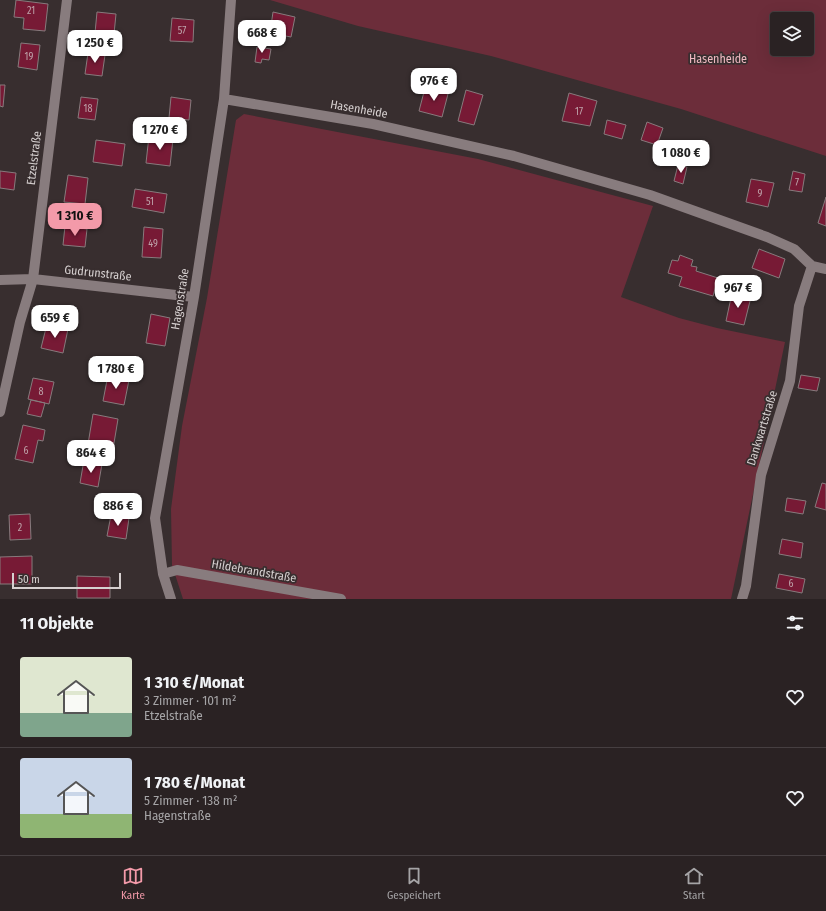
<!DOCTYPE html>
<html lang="de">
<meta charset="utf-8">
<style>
:root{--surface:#2a2223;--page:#362f30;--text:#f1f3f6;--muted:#a5a4a6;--line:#463f41;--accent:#f39aa9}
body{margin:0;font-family:"Fira Sans Condensed",sans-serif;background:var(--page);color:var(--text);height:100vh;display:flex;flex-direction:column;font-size:15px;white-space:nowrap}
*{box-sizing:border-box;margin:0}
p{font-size:13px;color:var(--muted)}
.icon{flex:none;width:22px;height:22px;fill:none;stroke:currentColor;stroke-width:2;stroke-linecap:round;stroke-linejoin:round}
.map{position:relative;height:599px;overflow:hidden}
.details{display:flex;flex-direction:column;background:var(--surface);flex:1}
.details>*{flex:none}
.buttons{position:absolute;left:770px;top:12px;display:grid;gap:8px}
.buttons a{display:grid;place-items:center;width:44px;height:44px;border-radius:4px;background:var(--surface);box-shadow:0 4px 16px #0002,0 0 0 1px var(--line);font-size:20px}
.scale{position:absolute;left:12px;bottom:10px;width:109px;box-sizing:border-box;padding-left:4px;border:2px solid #d6d0d0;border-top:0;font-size:11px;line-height:14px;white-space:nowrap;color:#d6d0d0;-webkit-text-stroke:3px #382e2f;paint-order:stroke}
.price{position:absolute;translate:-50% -34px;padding:0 9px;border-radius:8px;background:#fff;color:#222;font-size:13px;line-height:26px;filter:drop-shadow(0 1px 2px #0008)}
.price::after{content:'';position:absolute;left:50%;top:24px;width:12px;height:9px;margin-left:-6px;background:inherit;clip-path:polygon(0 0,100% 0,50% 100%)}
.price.current{background:var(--accent);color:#111}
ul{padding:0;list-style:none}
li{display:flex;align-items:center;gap:12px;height:100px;padding:0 20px}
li+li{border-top:1px solid var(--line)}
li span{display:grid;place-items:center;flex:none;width:112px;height:80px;border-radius:4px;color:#555}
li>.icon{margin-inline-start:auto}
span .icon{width:48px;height:48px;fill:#fffc;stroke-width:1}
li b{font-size:17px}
h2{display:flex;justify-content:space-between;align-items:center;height:48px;padding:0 20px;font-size:17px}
.tabs{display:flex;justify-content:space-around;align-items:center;height:56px;border-top:1px solid var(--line);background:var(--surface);font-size:11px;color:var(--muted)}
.tabs a{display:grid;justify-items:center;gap:2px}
.tabs .current{color:var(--accent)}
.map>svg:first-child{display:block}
.green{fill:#6c2d3a;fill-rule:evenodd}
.building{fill:#771a35;stroke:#877b7d}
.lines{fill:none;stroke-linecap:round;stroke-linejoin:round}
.minor{stroke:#887c7e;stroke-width:10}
.labels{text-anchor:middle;stroke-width:3.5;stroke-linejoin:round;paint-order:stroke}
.number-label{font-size:10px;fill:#bea2a9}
.park-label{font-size:12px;fill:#efb9c1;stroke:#382e2f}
.street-label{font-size:12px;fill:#d6d0d0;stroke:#382e2f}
</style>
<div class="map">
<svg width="826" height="599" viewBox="0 0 826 599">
<rect width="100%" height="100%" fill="#382e2f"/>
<path class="green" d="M270,0H826V156L681,109L491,56L358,26ZM777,19H807V49H777Z
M244,114L478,159L653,206L621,297L679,318L717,328L785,342L731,599H183L172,565L171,509L182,426L207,298L236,120Z"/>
<path class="building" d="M16,0L48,4L45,31L23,29L24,18L14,17Z
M97,12L116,14L114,34L95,33Z
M273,12L295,17L291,37L270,33Z
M172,18L194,20L193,42L170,41Z
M21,43L40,45L37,70L18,67Z
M257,47L271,49L269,60L262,59L261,63L255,62Z
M88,53L105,55L102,76L85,74Z
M0,85H5L3,107L0,106Z
M425,88L448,94L442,117L419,111Z
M466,90L483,95L474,125L458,121Z
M569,93L597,101L590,126L562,121Z
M81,97L98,99L95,120L78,118Z
M171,97L191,100L189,120L169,118Z
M607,120L626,125L622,139L604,134Z
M647,122L663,128L657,145L641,140Z
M149,136L173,139L170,166L146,163Z
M96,140L125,144L122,166L93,162Z
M678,165L687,167L683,184L674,181Z
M0,171L16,173L14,190L0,188Z
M793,171L805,174L802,192L789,190Z
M68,175L88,178L85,204L64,202Z
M751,179L774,183L768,207L746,202Z
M135,189L167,194L164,213L132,207Z
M826,197V226L818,223Z
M65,226L87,229L85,247L63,245Z
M144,227L163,229L161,258L142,257Z
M759,249L785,259L779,278L752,268Z
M680,255L693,260L691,266L697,267L696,271L718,278L713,296L679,286L682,277L668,273L672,260L678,261Z
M732,293L751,297L744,325L726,321Z
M151,314L170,318L165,346L146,343Z
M47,324L68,329L63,353L41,348Z
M108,375L129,380L124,405L103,401Z
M801,375L820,378L817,391L798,388Z
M33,378L54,382L49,404L28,399Z
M31,400L45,403L41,417L27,414Z
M93,414L118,419L113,449L88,444Z
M23,425L45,430L43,441L38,440L33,463L15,459Z
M84,460L102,464L98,487L80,483Z
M822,483L826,484V510L815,507Z
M787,498L806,501L803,514L785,511Z
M30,514L31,539L10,540L9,515Z
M111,515L129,518L126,539L107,536Z
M782,539L803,543L801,558L779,554Z
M32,556V584H0V557Z
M779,574L805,579L802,593L776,588Z
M77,576L110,577V598H77Z"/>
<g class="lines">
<path class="minor" d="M224,99L373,124L514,156L650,195L767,237L794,249L812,266L826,269
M0,280L33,279L194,297
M0,412L20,322L33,279L67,0
M163,574L177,570L341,599
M171,599L163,574L155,518L194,297L224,99L231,0
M742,599L746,586L761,475L790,381L799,306L812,266"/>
</g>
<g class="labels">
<g class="number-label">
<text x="31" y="14">21</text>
<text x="182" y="34">57</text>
<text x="29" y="60">19</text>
<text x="88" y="112">18</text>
<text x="579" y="115">17</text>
<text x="797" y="186">7</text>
<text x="760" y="197">9</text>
<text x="150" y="205">51</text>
<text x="153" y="247">49</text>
<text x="41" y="395">8</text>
<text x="26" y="454">6</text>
<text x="20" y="531">2</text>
<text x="791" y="587">6</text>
</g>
<g class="park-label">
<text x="718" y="63">Hasenheide</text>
</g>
<g class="street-label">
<text transform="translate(359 109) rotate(10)" y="4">Hasenheide</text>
<text transform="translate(34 158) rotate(-83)" y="4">Etzelstraße</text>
<text transform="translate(98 273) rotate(6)" y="4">Gudrunstraße</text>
<text transform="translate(180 299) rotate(-81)" y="4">Hagenstraße</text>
<text transform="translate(762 428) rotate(-73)" y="4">Dankwartstraße</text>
<text transform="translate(254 571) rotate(10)" y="4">Hildebrandstraße</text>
</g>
</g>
</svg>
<div class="buttons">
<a><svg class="icon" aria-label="layers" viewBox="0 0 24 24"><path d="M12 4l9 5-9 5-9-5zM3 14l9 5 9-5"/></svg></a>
</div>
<div class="scale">50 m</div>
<b class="price" style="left:262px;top:54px">668 €</b>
<b class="price" style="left:95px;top:64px">1 250 €</b>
<b class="price" style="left:434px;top:102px">976 €</b>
<b class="price" style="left:160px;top:151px">1 270 €</b>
<b class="price" style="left:681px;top:174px">1 080 €</b>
<b class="price current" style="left:75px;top:237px">1 310 €</b>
<b class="price" style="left:738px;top:309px">967 €</b>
<b class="price" style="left:55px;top:339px">659 €</b>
<b class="price" style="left:116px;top:390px">1 780 €</b>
<b class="price" style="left:91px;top:474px">864 €</b>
<b class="price" style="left:118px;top:527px">886 €</b>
</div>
<section class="details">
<h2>11 Objekte<svg class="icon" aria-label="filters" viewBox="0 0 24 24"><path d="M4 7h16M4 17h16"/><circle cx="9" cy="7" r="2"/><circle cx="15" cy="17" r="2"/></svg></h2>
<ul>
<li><span style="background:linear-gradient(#dfe7d0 70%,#7fa58c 0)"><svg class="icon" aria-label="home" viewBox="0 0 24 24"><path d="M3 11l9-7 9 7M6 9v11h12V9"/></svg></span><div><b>1 310 €/Monat</b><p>3 Zimmer · 101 m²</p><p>Etzelstraße</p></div><svg class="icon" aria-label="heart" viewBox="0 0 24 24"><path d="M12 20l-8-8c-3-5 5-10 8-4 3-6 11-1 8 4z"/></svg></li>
<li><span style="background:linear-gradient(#c9d6e8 70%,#8fb573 0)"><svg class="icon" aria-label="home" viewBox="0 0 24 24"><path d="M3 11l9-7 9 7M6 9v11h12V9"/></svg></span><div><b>1 780 €/Monat</b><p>5 Zimmer · 138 m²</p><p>Hagenstraße</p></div><svg class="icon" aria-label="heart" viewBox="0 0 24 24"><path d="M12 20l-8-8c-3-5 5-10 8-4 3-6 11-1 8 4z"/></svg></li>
</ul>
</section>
<nav class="tabs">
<a class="current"><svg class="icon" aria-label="map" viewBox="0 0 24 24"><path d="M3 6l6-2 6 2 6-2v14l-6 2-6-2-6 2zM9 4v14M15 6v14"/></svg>Karte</a>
<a><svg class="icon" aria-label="saved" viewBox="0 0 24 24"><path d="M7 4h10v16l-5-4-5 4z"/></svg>Gespeichert</a>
<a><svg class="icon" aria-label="home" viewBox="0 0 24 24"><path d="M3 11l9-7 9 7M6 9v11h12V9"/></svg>Start</a>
</nav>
